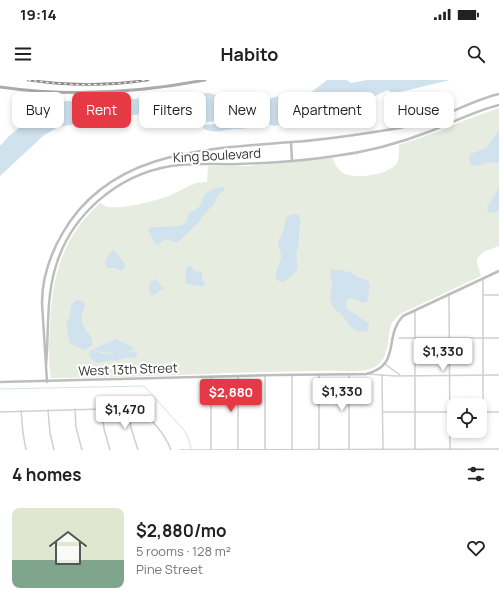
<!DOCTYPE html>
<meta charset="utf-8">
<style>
:root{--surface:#fff;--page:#f2f2f2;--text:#202124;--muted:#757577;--line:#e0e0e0;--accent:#e63946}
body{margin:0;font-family:Manrope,sans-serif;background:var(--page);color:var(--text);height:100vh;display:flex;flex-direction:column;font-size:15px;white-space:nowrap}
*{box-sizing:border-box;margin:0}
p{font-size:13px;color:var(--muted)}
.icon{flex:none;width:22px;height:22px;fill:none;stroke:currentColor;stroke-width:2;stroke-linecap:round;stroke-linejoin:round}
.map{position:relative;height:370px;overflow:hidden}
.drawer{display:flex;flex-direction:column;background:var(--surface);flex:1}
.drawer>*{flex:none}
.guide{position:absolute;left:12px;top:12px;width:475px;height:36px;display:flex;gap:8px}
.tools{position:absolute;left:447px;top:318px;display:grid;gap:8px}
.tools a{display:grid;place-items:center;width:40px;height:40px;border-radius:8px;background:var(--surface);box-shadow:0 2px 6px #0003;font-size:20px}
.price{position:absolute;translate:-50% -34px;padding:0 9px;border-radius:4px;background:#fff;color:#222;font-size:13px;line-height:26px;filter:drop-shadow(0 1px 2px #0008)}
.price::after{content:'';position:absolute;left:50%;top:24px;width:12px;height:9px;margin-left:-6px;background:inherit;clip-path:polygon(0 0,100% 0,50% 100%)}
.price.on{background:var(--accent);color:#fff}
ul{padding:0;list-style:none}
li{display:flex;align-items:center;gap:12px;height:100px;padding:0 12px}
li+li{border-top:1px solid var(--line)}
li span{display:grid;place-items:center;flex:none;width:112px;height:80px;border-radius:8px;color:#555}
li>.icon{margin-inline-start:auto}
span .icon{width:48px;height:48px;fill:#fffc;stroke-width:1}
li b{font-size:17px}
h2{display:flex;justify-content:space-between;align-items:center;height:48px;padding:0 12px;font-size:17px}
.tag{padding:0 14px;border-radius:8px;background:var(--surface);box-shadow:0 2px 6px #0003;font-size:14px;line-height:36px}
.tag.on{background:var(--accent);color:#fff}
.status{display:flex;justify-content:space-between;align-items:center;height:28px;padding:0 20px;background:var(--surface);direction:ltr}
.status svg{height:11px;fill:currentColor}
header{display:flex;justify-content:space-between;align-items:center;height:52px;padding:0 12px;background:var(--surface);font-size:18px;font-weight:700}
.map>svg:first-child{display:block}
.green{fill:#e6ecdf}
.water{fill:#cfe2ee}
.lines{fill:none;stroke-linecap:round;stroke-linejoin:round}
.stream{stroke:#cfe2ee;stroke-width:1}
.street{stroke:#d0d0d0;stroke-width:1.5}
.secondary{stroke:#bdbdbd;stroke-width:2.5}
.primary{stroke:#ababab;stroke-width:3}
.rail-casing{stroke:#888;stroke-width:2.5}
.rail{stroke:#fff;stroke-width:1;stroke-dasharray:3;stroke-linecap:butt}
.labels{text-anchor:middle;stroke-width:4;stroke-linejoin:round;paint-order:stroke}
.street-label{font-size:13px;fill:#333;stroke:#fff}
</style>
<div class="status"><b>19:14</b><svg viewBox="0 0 49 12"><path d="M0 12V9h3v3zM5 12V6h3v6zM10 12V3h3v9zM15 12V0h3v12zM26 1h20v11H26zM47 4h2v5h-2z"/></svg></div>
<header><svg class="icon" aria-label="menu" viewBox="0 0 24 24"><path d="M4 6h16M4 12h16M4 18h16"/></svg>Habito<svg class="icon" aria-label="search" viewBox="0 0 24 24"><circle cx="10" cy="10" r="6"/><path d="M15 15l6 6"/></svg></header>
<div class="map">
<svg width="499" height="370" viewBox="0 0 499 370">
<rect width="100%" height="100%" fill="#fff"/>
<path class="green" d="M499,28V166L483,172L477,179V183L481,196L400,234C397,237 394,240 392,243C386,258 391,277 375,287C363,294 330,290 315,291C227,292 139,298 51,298C48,281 49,263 50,246C52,196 62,158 100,123C102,124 105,126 108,127C123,129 155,121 169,116C178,112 185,107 194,104L195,103L207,102L208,86H250L332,78C335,83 337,89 343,93C355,100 392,95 398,81C399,76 399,70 399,65L440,51L463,41Z"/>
<path class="water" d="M327,0H347L351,3L367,0H450L392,14L388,10L373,17L274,46C267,43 259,45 251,43L252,46C245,50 241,48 233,49C220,50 218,54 204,49L203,45L242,42L228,40L224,38L219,41L206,42L200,39L159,31L58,47L43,56L0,96V66L9,56L44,28L53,24L66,21L93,22L209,13L246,23L257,18L265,22C278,12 286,19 299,16C311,14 318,7 327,0Z
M499,50V83L488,82L481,85L475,86L471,85L469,79L471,74L486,68Z
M222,107H225L224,111L219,114L214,124L202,137L200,141L178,162H175L165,159L158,165L155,163L148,150L149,148C158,145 179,150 186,142C188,139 188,136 189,133C203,126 199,126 205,114L216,108Z
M499,107V131L491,133L488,132L487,128Z
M294,134L299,135L301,142L299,148V161L296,175L298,187L296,192L284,202C268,200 280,186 281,178C282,173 278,167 278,162C280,158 283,154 284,149C286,140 283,137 294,134Z
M113,169L125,184V187L122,191L115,188H108L105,184L106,179Z
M188,186H191L195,191L202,192V199L205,203L204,206H197L185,203L186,189Z
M332,189L350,192L359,198L367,200L370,204L367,222L363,223C355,217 341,215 348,230C356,233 361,240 369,243V247L367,251C353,254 350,245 343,236C339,231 333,230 331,222C330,216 332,210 332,204C332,198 328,194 332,189Z
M155,199L164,208L152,216C147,209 148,203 155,199Z
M77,220H80L85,224C84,231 80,236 82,243C84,251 94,255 92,265L85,270L71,264C68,261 67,247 67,243C67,240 69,239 70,237C71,229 69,225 77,220Z
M116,259L132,267L134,270C125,274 101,274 93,269Z
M91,270L104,274L136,272L138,274L134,278H123L118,280L96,283L89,276V272Z"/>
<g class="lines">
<path class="stream" d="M0,309L144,306L184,350L188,357L191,369"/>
<path class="street" d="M449,215L450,369
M483,215H499
M399,258H499
M385,284L400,295
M319,294V370
M349,294V370
M367,294L396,296L499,295
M265,295V369
M292,295V370
M382,295L383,370
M238,296V370
M211,297V369
M129,328L131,348L138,370
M75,329L76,347L82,370
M102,329L104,349L110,370
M48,330L50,353L54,370
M21,331L23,353L26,370
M0,332L135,328C149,334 166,356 171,370
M383,332H454
M480,332H499
M483,332V199
M415,369V231
M180,370L499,369"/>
<path class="secondary" d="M291,62L292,81
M46,285C49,253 46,220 55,189C70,135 117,95 171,86C194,82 216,85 238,84C270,83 303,81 335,76C367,72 400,63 431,51C454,42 475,31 499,25
M0,302L278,295L366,294C402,285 383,257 403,236L499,191
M47,302L42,223C42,199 50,175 62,154C110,70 206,69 292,62C324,60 355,55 387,50C409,47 431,40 451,32C467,25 482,18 499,14"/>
<path class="primary" d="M0,7C69,17 137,13 205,0"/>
<defs>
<path id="rail" d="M28,0C68,6 108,6 148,0"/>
</defs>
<use href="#rail" class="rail-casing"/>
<use href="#rail" class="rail"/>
</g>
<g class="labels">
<g class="street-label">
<text transform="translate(217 75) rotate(-3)" y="5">King Boulevard</text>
<text transform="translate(128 289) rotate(-2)" y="5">West 13th Street</text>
</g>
</g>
</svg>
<div class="tools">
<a><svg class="icon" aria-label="locate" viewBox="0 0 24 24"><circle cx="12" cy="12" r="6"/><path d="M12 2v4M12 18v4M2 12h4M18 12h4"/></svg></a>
</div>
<b class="price" style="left:443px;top:292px">$1,330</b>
<b class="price" style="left:342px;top:332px">$1,330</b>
<b class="price on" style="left:231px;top:333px">$2,880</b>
<b class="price" style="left:125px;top:350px">$1,470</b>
<div class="guide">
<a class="tag">Buy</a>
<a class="tag on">Rent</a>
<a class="tag">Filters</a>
<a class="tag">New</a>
<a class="tag">Apartment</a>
<a class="tag">House</a>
</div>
</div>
<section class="drawer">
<h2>4 homes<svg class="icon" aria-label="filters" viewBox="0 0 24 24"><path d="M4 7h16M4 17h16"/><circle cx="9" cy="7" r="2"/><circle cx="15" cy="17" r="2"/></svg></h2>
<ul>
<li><span style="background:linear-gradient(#dfe7d0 65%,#7fa58c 0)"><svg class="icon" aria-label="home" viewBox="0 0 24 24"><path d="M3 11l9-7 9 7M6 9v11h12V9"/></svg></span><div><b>$2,880/mo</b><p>5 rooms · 128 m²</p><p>Pine Street</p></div><svg class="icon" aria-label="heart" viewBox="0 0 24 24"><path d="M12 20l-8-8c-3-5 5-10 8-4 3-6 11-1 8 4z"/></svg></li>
</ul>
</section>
